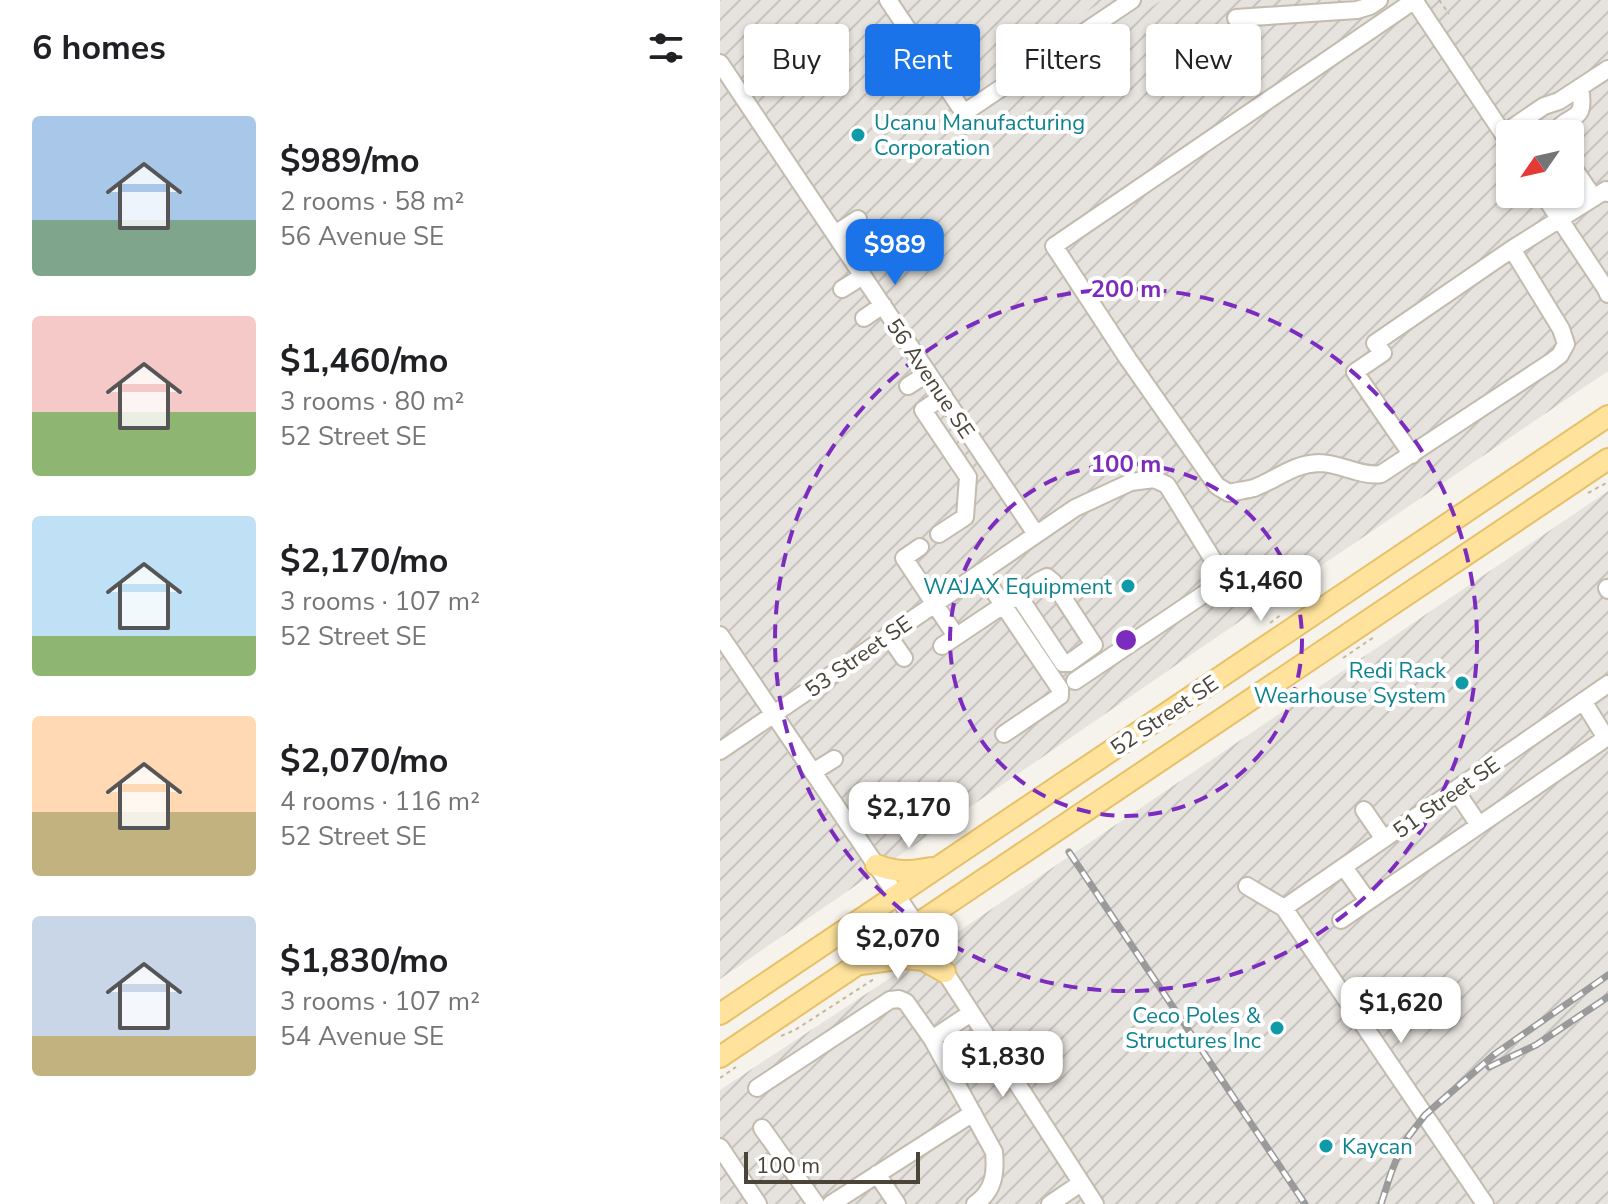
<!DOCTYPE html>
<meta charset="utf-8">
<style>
:root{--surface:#fff;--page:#f6f6f6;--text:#202124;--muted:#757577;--accent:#1a73e8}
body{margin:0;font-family:"Nunito Sans",sans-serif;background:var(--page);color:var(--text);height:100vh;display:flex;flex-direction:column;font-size:30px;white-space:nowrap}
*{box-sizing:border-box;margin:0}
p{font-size:26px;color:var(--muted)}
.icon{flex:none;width:44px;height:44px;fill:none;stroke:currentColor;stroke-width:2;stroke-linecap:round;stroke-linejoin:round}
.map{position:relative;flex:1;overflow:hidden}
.side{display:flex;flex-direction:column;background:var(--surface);width:720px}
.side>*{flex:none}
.hud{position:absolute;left:24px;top:24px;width:744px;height:72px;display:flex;gap:16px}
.needle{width:52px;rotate:236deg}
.tools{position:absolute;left:776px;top:120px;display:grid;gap:16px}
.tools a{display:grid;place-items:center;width:88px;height:88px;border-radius:8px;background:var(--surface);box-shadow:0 2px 6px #0004;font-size:40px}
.scale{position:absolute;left:24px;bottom:20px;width:176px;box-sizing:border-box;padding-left:8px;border:4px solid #4b4439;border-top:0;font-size:22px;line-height:28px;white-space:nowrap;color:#4b4439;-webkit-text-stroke:6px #fff;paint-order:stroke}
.price{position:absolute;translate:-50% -68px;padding:0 18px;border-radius:16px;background:#fff;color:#222;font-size:26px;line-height:52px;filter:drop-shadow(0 2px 4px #0008)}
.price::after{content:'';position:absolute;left:50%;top:48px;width:24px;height:18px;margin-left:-12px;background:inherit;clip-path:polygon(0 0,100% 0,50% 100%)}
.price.current{background:var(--accent);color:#fff}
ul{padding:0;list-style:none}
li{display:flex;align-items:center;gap:24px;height:200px;padding:0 32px}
li span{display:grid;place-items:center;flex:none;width:224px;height:160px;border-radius:8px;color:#555}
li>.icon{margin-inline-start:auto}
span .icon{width:96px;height:96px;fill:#fffc;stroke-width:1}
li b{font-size:34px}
h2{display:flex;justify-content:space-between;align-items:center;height:96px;padding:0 32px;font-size:34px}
.tag{padding:0 28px;border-radius:8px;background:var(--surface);box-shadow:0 2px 6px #0004;font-size:28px;line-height:72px}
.tag.current{background:var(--accent);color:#fff}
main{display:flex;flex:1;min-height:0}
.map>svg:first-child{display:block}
.industrial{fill:url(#industrial-furrows);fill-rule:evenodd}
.parking{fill:#e5e3e0}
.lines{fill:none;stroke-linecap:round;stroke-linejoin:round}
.minor-casing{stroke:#c2bbae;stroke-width:20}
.major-casing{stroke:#e6c16a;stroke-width:24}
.path{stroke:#c4b79f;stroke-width:2;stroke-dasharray:4 4;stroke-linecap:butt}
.minor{stroke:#fff;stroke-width:16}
.major{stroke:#ffe39c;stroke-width:20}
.rail-casing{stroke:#9a9a9a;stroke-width:7}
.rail{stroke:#fff;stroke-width:4;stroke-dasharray:12;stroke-linecap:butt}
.ring{fill:none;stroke:#7b2cbf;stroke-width:4;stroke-dasharray:14 10}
.culture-dot{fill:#0f9aa8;stroke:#fff;stroke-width:3}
.labels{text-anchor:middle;stroke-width:8;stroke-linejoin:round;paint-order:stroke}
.culture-label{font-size:22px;fill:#0d838f;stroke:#fff;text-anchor:end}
.street-label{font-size:22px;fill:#4b4439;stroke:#fff}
.centre{fill:#7b2cbf;stroke:#fff;stroke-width:4}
.ring-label{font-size:24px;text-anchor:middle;font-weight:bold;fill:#7b2cbf;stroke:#fff;stroke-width:8;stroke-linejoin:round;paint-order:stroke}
</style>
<main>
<section class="side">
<h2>6 homes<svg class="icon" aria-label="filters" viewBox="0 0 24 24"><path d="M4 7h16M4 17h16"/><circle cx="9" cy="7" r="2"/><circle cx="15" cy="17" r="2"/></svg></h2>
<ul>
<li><span style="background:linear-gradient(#a9c7e8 65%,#7fa58c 0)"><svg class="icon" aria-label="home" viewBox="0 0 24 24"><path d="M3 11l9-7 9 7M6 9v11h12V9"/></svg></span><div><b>$989/mo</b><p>2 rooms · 58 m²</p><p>56 Avenue SE</p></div></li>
<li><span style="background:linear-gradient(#f6c9c9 60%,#8fb573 0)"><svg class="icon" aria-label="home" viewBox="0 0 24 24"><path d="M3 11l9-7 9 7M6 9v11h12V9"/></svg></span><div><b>$1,460/mo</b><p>3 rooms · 80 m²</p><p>52 Street SE</p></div></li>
<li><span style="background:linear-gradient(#bfe0f5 75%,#8fb573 0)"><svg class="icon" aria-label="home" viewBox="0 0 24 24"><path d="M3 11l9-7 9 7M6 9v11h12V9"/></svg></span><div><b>$2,170/mo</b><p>3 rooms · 107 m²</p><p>52 Street SE</p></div></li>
<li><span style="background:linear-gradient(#ffd9b3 60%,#c2b280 0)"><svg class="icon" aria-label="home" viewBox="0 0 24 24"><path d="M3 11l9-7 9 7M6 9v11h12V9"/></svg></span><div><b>$2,070/mo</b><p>4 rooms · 116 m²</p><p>52 Street SE</p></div></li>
<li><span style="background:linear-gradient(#c9d6e8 75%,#c2b280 0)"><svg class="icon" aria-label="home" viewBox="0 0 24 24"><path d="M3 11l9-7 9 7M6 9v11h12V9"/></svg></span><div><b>$1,830/mo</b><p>3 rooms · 107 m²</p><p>54 Avenue SE</p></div></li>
</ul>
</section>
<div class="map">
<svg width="888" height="1204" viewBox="0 0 888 1204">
<defs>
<pattern id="industrial-furrows" width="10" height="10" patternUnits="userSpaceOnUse" patternTransform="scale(2)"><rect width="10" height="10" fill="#e6e2dd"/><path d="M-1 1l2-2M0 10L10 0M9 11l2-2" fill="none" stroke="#c7c3be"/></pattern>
</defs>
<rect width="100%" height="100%" fill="#f6f3ec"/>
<path class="industrial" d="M0,0H888V371L552,599L0,979ZM790,134H850V194H790Z
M888,491V1204H0V1090L158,986Z"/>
<path class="parking" d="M384,0H442L245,133L235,119L277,91L269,78Z"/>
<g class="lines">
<defs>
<path id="minor" d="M168,0L244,113L412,0
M694,0L790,144
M695,0L334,246L408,359L497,486L509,493C517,491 526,490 534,488C558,479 572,464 599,463C620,463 641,477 661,474L831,362L840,355L846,344L841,329L792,249L886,190L888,193
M516,18L637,10L650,6L659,0
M0,63L316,534
M783,134L824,106L839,101L888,69
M833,134C850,110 867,126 860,87
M850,163L874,198
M823,194L886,289L888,294
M115,234L138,219
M137,267L161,251
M122,289L143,276
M144,318L163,305
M188,386L208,373
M692,455L635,372L663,353L655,343L792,249
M219,534L245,517L248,477L203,410L224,396
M200,547L184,558L236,636
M261,572L340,689V696L284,734
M887,588L888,590
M0,635L196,924L225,972L375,1204
M168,635L184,658
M222,646L319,581L327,577L333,582L374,645L349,663H343L298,595
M0,751L355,508L411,482L434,479L447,485L500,571L499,584L355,681
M93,772L114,759
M736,791L759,825
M644,810L664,839
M624,867L648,901
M527,886L564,908L765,1204
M564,908L888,684
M621,920L886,738L863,701
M212,1039L274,1152C276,1173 274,1191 255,1204
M37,1088L170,1000L179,999L186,1002L212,1039L251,1013
M42,1128L96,1204
M0,1147L38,1204
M157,1174L177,1204
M111,1204L253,1113
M330,1204L361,1183"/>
<path id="major" d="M156,865C178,873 188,872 211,868
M141,964L185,958L204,960L225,972
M0,1014L888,416
M0,1057L888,459"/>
</defs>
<use href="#minor" class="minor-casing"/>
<use href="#major" class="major-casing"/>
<path class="path" d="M719,0L729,14
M868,493L888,482
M550,623L562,614
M623,658L654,637
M221,930L226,925
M61,1036L75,1030L154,979
M0,1078L16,1067"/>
<use href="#minor" class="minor"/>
<use href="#major" class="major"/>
<defs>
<path id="rail" d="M349,852L585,1204
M769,1067L816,1045L888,997
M661,1204L671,1173L679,1153L688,1137L705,1115L775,1054L888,975"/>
</defs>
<use href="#rail" class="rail-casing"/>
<use href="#rail" class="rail"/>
</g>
<g class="ring">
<circle cx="406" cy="640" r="176"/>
<circle cx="406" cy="640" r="351"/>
</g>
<g class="culture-dot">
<circle cx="138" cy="135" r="8"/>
<circle cx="408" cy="586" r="8"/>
<circle cx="742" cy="683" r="8"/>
<circle cx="557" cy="1028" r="8"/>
<circle cx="606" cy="1146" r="8"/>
</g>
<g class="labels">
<g class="culture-label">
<text x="154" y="130" text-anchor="start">Ucanu Manufacturing<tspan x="154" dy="25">Corporation</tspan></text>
<text x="392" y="594">WAJAX Equipment</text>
<text x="726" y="678">Redi Rack<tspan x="726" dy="25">Wearhouse System</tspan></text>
<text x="541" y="1023">Ceco Poles &amp;<tspan x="541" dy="25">Structures Inc</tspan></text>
<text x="622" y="1154" text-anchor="start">Kaycan</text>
</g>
<g class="street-label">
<text transform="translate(211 378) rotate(56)" y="8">56 Avenue SE</text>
<text transform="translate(138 656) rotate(-35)" y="8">53 Street SE</text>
<text transform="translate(444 715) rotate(-34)" y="8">52 Street SE</text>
<text transform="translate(726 797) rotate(-35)" y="8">51 Street SE</text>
</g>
</g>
<circle cx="406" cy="640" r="12" class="centre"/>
<g class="ring-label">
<text x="406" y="297">200 m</text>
<text x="406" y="472">100 m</text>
</g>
</svg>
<div class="tools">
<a><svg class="needle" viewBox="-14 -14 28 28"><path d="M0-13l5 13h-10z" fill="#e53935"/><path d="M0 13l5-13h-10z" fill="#757577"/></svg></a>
</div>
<div class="scale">100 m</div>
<b class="price current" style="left:175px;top:287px">$989</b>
<b class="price" style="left:541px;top:623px">$1,460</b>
<b class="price" style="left:189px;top:850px">$2,170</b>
<b class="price" style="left:178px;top:981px">$2,070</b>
<b class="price" style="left:681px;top:1045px">$1,620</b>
<b class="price" style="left:283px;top:1099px">$1,830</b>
<div class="hud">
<a class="tag">Buy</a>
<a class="tag current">Rent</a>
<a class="tag">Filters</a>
<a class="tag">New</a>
</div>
</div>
</main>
